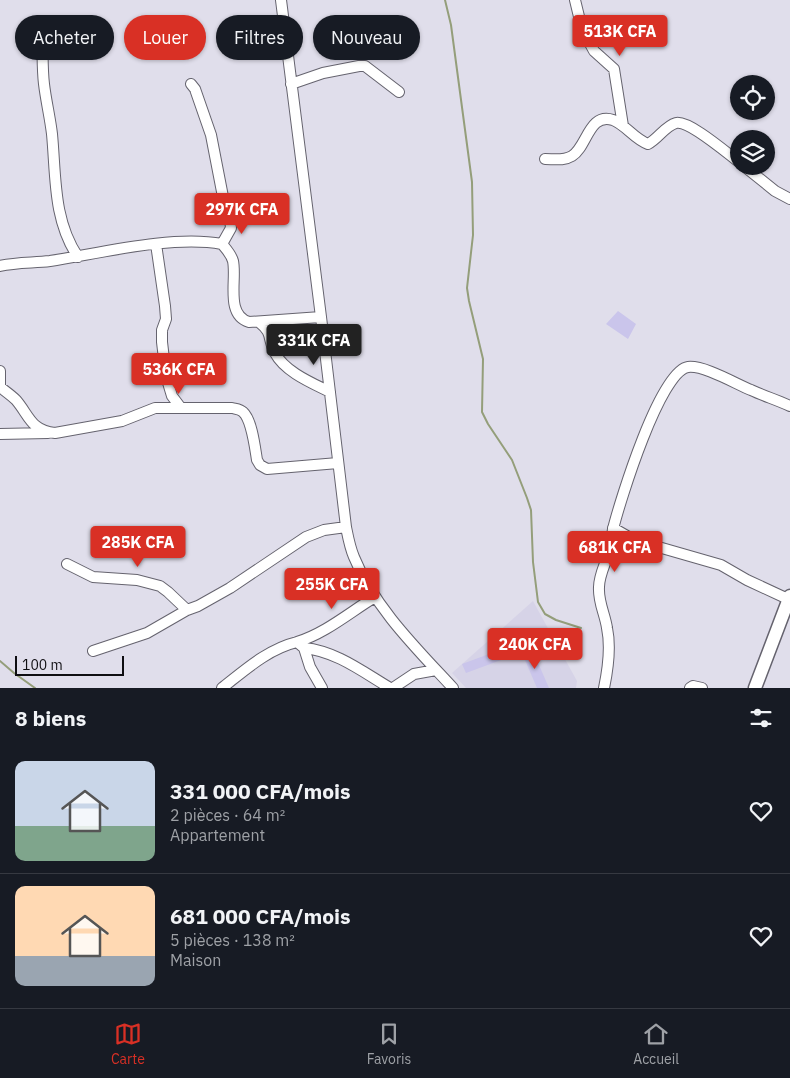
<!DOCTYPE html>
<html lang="fr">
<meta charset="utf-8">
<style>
:root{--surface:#171b24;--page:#20242c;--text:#f1f3f6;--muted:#9ea1a6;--line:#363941;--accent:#d93025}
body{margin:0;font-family:"IBM Plex Sans",sans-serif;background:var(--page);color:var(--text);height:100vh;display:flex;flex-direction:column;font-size:19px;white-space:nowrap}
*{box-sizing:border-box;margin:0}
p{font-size:16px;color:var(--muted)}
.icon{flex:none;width:28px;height:28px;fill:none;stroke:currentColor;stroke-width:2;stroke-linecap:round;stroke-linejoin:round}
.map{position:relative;height:688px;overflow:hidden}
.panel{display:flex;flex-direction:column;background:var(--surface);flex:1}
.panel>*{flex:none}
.top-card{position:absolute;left:15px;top:15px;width:500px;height:45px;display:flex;gap:10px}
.tools{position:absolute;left:730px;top:75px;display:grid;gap:10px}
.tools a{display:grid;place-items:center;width:45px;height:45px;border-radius:50%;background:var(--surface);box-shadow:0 1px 4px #0004;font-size:25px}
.scale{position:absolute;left:15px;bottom:12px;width:109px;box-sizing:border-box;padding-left:5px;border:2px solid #0f0e12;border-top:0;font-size:14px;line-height:18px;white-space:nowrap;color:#0f0e12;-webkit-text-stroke:4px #e0deeb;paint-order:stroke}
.price{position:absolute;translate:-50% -42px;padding:0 11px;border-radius:5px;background:var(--accent);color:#fff;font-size:16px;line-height:32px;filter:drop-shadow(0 1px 2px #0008)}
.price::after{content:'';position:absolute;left:50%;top:30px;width:15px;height:11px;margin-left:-8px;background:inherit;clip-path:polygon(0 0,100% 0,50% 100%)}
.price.selected{background:#222;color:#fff}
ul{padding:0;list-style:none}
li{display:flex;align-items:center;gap:15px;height:125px;padding:0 15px}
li+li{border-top:1px solid var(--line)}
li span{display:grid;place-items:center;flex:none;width:140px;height:100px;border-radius:10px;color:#555}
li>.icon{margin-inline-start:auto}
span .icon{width:60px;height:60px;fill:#fffc;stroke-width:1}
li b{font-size:21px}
h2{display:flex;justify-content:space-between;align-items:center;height:60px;padding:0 15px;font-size:21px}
.tag{padding:0 18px;border-radius:22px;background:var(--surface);box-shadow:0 1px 4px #0004;font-size:18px;line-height:45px}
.tag.selected{background:var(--accent);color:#fff}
.dock{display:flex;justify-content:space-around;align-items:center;height:70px;border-top:1px solid var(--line);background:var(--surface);font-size:14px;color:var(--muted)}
.dock a{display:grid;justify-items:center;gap:2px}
.dock .selected{color:var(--accent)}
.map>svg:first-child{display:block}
.built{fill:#d6d3e7}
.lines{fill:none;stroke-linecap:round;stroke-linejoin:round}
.stream{stroke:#949e7a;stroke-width:2}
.building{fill:#cac5eb}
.minor-casing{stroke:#65636e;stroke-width:12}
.major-casing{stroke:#65636e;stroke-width:15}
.minor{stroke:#fff;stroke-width:10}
.major{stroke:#fff;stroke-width:12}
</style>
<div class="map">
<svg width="790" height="688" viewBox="0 0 790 688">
<rect width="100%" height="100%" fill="#e0deeb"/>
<path class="built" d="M533,601L577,681L576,688H466L452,673Z"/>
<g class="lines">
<path class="stream" d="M445,0L451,25L472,182L473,235L467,288L469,301L483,359L482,412L488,424L512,460L527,498L531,510L533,562L538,602L545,614L556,620L581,628
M0,661L14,673L35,688"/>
</g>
<path class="building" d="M618,311L636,324L628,339L606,324Z
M516,644L520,653L466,673L462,664Z
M532,649L549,688H537L522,653Z"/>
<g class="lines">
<defs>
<path id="minor" d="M281,0L321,317L346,527C348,537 350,548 354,557C374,607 417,649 453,688
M575,0L582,29L594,51L614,69L623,126
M42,34C43,51 42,68 44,84C46,101 50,117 52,134C56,176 53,220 78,257
M191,84L195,89L211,135L224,202L230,219L231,228L222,244C227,250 231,254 233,261C237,279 225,315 249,322L321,317
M291,84L323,73L359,66H365L399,92
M545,159C554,159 564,161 572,156C587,147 589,112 613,120C626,125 634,139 648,144C658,139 665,126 676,123C689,120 728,154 739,162
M744,166L775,191L790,199
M156,244L165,306L166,319L162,330V342L166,376L172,396L181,408
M0,266C16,262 34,263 50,261C101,253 172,235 222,244
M259,322C274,334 267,339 275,353C285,372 312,383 330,392
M0,371V387
M0,387C5,391 11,395 16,400C29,415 31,431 55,433L122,421L155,408H232C236,409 240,409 243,412C252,420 255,448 257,460L260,465L267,469L338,463
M0,434L48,433
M613,528L634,540L721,565L747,580L788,599
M67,564L93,577L137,580L160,586L168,592L187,610
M297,642C326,633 350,612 375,597
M304,648C336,651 363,672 390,688
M93,651L147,633L187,610L198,606L230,588L306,537L324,530L346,527
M222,688C245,670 268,649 297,642L304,648L310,667L322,688
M393,688L414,674L436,670
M604,688C608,669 611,647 607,628C605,614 598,602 599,587C599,575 606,563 609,551C611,544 612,536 613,529C620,501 660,371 688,367C704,365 736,384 751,390C764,396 777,400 790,406
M690,688L693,686L702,688"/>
<path id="major" d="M755,688L790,596"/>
</defs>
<use href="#minor" class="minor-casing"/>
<use href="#major" class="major-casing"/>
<use href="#minor" class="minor"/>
<use href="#major" class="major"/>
</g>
</svg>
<div class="tools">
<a><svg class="icon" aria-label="locate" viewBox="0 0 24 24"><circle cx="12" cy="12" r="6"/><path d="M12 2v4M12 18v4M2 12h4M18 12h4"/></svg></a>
<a><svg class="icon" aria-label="layers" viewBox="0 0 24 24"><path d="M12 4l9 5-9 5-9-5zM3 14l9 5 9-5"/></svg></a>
</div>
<div class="scale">100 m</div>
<b class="price" style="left:620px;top:57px">513K CFA</b>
<b class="price" style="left:242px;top:235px">297K CFA</b>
<b class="price selected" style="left:314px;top:366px">331K CFA</b>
<b class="price" style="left:179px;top:395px">536K CFA</b>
<b class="price" style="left:138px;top:568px">285K CFA</b>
<b class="price" style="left:615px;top:573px">681K CFA</b>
<b class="price" style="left:332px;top:610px">255K CFA</b>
<b class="price" style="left:535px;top:670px">240K CFA</b>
<div class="top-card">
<a class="tag">Acheter</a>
<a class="tag selected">Louer</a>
<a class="tag">Filtres</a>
<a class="tag">Nouveau</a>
</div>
</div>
<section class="panel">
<h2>8 biens<svg class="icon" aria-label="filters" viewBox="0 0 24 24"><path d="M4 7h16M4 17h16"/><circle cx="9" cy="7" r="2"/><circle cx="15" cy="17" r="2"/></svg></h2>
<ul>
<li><span style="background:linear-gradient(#c9d6e8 65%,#7fa58c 0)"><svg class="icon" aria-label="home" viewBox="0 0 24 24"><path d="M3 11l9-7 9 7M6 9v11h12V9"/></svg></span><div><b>331 000 CFA/mois</b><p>2 pièces · 64 m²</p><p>Appartement</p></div><svg class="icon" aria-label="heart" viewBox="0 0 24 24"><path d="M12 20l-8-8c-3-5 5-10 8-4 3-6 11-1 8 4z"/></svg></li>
<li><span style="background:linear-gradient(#ffd9b3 70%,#9aa5b1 0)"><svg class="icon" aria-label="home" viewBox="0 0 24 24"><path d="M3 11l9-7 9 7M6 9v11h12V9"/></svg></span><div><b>681 000 CFA/mois</b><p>5 pièces · 138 m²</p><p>Maison</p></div><svg class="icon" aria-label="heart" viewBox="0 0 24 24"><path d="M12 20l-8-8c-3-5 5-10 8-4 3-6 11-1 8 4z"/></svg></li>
</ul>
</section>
<nav class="dock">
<a class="selected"><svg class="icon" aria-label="map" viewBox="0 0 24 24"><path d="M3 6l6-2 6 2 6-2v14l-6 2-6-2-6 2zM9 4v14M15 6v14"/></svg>Carte</a>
<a><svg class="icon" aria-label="saved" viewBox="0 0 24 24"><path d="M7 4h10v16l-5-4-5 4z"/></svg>Favoris</a>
<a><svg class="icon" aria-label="home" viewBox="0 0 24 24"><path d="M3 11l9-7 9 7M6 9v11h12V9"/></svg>Accueil</a>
</nav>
